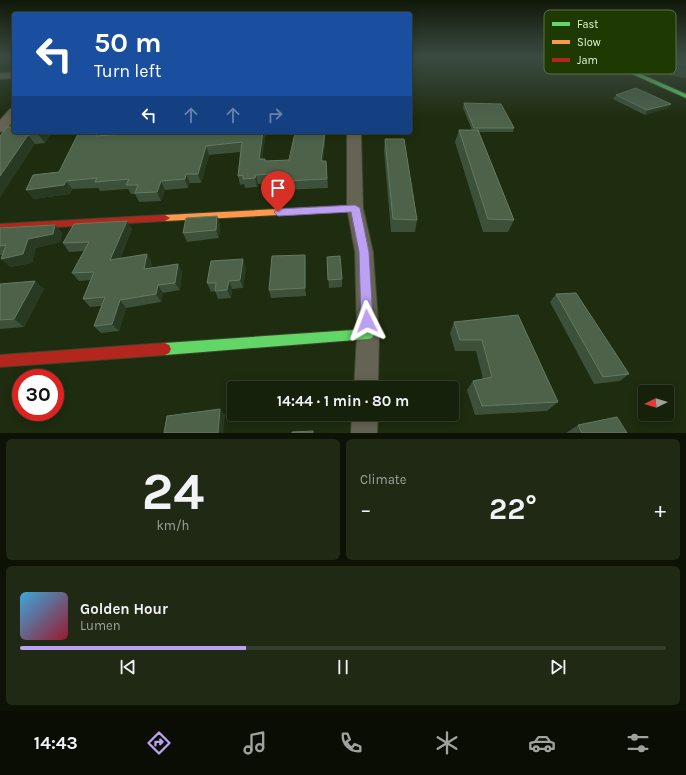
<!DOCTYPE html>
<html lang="en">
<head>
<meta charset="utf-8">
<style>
  body { margin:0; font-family:Karla,sans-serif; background:#1f2914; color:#f1f3f6; height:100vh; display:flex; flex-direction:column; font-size:15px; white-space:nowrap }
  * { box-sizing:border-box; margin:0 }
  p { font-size:13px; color:#9ea39d }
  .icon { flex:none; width:22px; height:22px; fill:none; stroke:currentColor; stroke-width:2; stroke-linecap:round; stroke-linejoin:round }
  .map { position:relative; height:433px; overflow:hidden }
  .sheet { display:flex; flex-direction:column; gap:6px; padding:6px; background:#0c1206; flex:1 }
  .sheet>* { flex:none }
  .hud { position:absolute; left:12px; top:12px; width:400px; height:122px; border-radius:4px; box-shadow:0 2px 10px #0003,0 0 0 1px #353e2c; background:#1a4fa0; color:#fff; overflow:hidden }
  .needle { width:26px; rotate:265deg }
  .buttons { position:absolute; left:638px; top:385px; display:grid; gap:8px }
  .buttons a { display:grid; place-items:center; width:36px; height:36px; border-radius:4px; background:#16210b; box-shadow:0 2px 10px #0003,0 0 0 1px #353e2c; font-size:20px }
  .speed { position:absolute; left:12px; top:369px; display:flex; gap:8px; font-size:20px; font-weight:700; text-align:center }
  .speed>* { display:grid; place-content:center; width:52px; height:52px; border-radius:50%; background:#16210b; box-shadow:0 2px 10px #0003,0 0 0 1px #353e2c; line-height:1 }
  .speed .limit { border:6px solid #d22; background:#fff; color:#111 }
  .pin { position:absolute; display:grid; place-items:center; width:34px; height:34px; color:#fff; margin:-41px -17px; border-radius:50% 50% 50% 0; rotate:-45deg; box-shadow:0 0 4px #0007 }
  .pin .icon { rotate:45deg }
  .me { position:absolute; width:44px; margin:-22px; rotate:357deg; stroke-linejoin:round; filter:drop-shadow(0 0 3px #0008) }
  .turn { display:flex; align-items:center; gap:14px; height:84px; padding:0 16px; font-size:18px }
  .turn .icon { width:52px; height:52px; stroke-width:2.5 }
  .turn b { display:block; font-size:28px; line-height:34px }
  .lanes { display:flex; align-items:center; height:38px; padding:0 16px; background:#0003; justify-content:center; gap:20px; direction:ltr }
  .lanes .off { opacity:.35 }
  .big { font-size:30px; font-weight:700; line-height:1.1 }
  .sheet .widget { flex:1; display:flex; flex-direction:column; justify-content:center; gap:6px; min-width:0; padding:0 14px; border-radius:6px; background:#1f2914 }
  .sheet .dial { align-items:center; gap:0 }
  .dial b { font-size:52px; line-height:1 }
  .song { display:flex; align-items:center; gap:12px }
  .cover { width:48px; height:48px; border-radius:6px; background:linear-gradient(135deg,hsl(200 70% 55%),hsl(350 70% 35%)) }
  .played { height:4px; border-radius:2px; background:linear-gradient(90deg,#bca0f2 35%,#353e2c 35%) }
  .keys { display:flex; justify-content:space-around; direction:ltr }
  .heat { display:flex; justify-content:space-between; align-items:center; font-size:22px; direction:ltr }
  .sheet .tiles { flex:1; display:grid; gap:6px; grid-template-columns:1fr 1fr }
  .widget:last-child { grid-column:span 2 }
  .trip { position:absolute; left:227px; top:381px; width:232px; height:40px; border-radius:4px; background:#16210b; box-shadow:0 2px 10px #0003,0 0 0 1px #353e2c; font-weight:700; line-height:40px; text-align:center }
  .tab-bar { display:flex; height:64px; justify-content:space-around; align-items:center; background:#090d04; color:#9ea39d }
  .tab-bar .icon { width:28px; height:28px }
  .tab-bar .on { color:#bca0f2 }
  .tab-bar b { font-size:18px; color:#f1f3f6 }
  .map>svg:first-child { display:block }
</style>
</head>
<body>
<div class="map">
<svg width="686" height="433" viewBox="0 0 686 433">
  <rect width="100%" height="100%" fill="#1e2c0f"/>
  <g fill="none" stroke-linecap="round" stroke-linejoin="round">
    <g stroke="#3a462d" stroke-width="2">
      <path id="street" d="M14 72V78L0 79V73Z
        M14 108V120L5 131 0 132V120L10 109Z
        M347 132H361L363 208 373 252 379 334 378 388H354L357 334 355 252 347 208Z
        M352 414H378L377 433H351Z"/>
    </g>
    <g stroke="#3a462d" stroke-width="2">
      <path id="fast" d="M594 57H602L686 94V98Z
        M368 329 372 330 374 334 372 338 368 339 165 355 161 353 159 349 161 345 165 343Z"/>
    </g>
    <g stroke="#3a462d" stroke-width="2">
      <path id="slow" d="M355 205 359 208 355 211 165 221 160 218 165 215Z"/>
    </g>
    <g stroke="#3a462d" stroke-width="2">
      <path id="jam" d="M165 215 170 218 165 221 0 230V224Z
        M165 343 169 345 171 349 169 353 165 355 0 367V355Z"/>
    </g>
    <use href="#street" fill="#656353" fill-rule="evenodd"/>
    <use href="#fast" fill="#63d668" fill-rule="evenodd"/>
    <use href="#slow" fill="#ff974d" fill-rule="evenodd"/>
    <use href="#jam" fill="#b3261e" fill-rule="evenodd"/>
  </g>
  <path fill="#3c503a" d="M666 57H686V78L669 75Z
    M616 95 671 104 668 108 645 115 613 99Z
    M464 103 514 128 513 132H479L514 220 508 232H483L455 142 459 130H472L463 108Z
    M14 132H52L45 143 35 144Z
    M79 132H101L103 136 266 132 262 159H265L266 161 289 160 325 133V142L323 161H326L328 188 283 190 282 182 258 184 257 187 245 188 244 184 240 185 238 176 240 152 209 155 201 183H190L188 188 165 190 161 201 139 202 135 194H131L128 189 100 191 98 188 72 189 70 194 33 199 59 172Z
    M385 139 417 220 415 232H391L384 151Z
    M217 216 220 225 219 238 187 242 183 233Z
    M55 225 62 233 60 242 36 248 32 263 10 267 3 255H0V228Z
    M132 229 120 259 147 254 152 263 151 268 178 264 182 272 180 290 163 293 161 302 126 308 119 331 101 333 94 326 102 306 90 307 83 299 91 280 79 281 72 273 84 251 69 252 63 243Z
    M327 257 342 279V287L329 288Z
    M306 263V296L271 298 269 290Z
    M246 268 243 288 232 289 231 298 218 299 215 291 211 292 207 283Z
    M35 281 44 289 24 327 0 329V284Z
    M556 294 629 374 620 381 594 384 550 302Z
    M518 315 558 402 547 411 475 415 467 390 473 381 483 379 476 351H455L450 333 454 322Z
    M578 425 627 433H566Z"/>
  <path fill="#283a22" d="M671 104 668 108 645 115 647 110Z
    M40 132H52L45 143 38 134Z
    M98 132H101L104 138 96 136Z
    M263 132H266L261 168 259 159Z
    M325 133V142L322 170 321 161Z
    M28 135 35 144 0 198V176Z
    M206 146 209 155 201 183 198 174Z
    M186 174 190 183 188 188 185 179Z
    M256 175 258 184 257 187 255 178Z
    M66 181 72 189 70 194 33 199 26 190Z
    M161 181 165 190 161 201 157 192Z
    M217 216 220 225 219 238 216 230Z
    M127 221 132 229 116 268 110 260Z
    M55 225 62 233 60 242 36 248 32 263 10 267 1 259 28 239Z
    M147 254 152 263 149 277 144 269Z
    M305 255 306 263V296L305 288Z
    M243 259 246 268 243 288 240 280Z
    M178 264 182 272 180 290 175 283Z
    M35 281 44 289 24 327 14 319Z
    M229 281 232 289 231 298 227 290Z
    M158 285 163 293 161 302 156 294Z
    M120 300 126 308 119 331 112 324Z
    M220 409 225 415 223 433H218Z"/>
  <path fill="#4e624a" stroke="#657a60" d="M675 57H686V65L676 64Z
    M636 88 671 104 647 110 616 95Z
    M464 103 501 104 514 128H474Z
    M7 127H14V132H40L38 134 28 135 0 176V136Z
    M459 130H478L514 220 488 219Z
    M79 132H98L96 136 123 134 125 132H263L259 159H265V161L289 160 295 133H325L321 161H326L327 179 282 181V173L256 175 255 178 243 179V175L238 176 242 142 206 146 198 174H186L185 179 161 181 157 192 135 193 138 185H126L129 179 95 182 97 178 66 181 64 185 26 190 33 175 59 172Z
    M385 139H404L417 220 393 219Z
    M217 216 216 230 183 233 186 218Z
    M127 221 110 260 147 254 144 269 178 264 175 283 158 285 156 294 120 300 112 324 94 326 105 297 83 299 94 272 72 273 89 242 63 243 74 224Z
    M55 225 53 234 28 239 23 254 1 259 6 245 0 246V228Z
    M305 255V288L269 290 272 256Z
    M340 256 342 279 328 280 327 257Z
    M243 259 240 280 229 281 227 290 215 291 216 283H207L211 261Z
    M35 281 14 319 0 320V284Z
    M576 293 629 374 603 377 556 294Z
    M518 315 558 402 482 406 473 381 492 377 482 340H460L454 322Z
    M220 409 218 433H164L167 416Z
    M617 417 627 433H582L578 425Z
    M313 431V433H292V432Z"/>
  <linearGradient id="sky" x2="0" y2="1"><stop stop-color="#101808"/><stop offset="0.48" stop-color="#3b4b42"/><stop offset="1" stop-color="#3b4b42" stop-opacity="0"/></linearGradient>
  <rect width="686" height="118" fill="url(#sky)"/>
  <path fill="#bca0f2" stroke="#7a689d" d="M355 205 360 208 369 252 373 321 371 325 367 326 363 325 361 321 359 252 351 212 278 216 274 212 278 209Z"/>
  <rect x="544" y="10" width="132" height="64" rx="6" fill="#1e3902" stroke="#597341" stroke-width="1"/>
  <rect x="552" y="22" width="18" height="4" fill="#63d668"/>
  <rect x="552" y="40" width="18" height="4" fill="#ff974d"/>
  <rect x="552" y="58" width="18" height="4" fill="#b3261e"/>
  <g font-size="11" fill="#e3fad5">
    <text x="577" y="28">Fast</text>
    <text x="577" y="46">Slow</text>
    <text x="577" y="64">Jam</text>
  </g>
</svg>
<div class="buttons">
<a><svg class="needle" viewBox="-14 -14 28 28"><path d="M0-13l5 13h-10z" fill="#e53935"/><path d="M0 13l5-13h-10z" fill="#9ea39d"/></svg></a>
</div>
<div class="speed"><div class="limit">30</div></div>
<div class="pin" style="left:278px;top:212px;background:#d93025"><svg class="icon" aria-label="arrive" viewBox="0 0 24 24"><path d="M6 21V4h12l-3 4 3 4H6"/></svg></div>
<svg class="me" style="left:367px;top:321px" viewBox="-20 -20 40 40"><path d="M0-17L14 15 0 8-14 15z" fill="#bca0f2" stroke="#fff" stroke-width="4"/></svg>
<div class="trip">14:44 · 1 min · 80 m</div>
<div class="hud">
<div class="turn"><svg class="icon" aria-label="left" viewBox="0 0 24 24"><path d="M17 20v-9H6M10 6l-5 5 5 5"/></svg><div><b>50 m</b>Turn left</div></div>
<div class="lanes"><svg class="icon" aria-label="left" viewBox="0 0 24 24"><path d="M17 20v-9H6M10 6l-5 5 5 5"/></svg><svg class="icon off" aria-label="ahead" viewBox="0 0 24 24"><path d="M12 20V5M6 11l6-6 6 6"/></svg><svg class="icon off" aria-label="ahead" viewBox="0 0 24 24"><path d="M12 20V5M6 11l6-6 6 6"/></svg><svg class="icon off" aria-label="right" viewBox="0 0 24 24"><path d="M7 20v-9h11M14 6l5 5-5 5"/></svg></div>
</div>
</div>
<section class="sheet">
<div class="tiles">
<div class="widget dial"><b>24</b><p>km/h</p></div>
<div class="widget"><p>Climate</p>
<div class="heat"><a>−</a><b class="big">22°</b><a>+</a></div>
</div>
<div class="widget">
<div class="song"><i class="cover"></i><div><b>Golden Hour</b><p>Lumen</p></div></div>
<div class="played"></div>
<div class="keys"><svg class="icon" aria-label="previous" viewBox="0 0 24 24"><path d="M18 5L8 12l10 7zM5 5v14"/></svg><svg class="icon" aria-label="pause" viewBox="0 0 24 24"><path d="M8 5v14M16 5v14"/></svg><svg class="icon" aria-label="next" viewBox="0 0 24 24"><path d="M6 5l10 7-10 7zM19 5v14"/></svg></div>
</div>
</div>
</section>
<nav class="tab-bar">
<b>14:43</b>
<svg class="icon on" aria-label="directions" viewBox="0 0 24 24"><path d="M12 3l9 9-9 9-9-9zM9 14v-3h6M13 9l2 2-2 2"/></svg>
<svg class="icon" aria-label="music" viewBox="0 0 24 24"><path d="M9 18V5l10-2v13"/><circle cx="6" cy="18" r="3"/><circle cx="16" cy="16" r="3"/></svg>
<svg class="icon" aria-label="phone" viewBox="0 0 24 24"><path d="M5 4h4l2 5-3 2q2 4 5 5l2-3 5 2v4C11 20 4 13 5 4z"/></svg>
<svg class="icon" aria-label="climate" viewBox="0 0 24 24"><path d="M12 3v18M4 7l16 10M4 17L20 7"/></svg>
<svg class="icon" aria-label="car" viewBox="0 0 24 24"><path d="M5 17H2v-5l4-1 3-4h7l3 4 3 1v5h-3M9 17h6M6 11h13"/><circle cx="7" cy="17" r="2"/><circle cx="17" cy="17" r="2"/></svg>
<svg class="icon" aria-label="filters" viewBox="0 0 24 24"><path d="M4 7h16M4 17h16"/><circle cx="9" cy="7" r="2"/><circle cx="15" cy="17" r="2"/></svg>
</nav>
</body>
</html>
